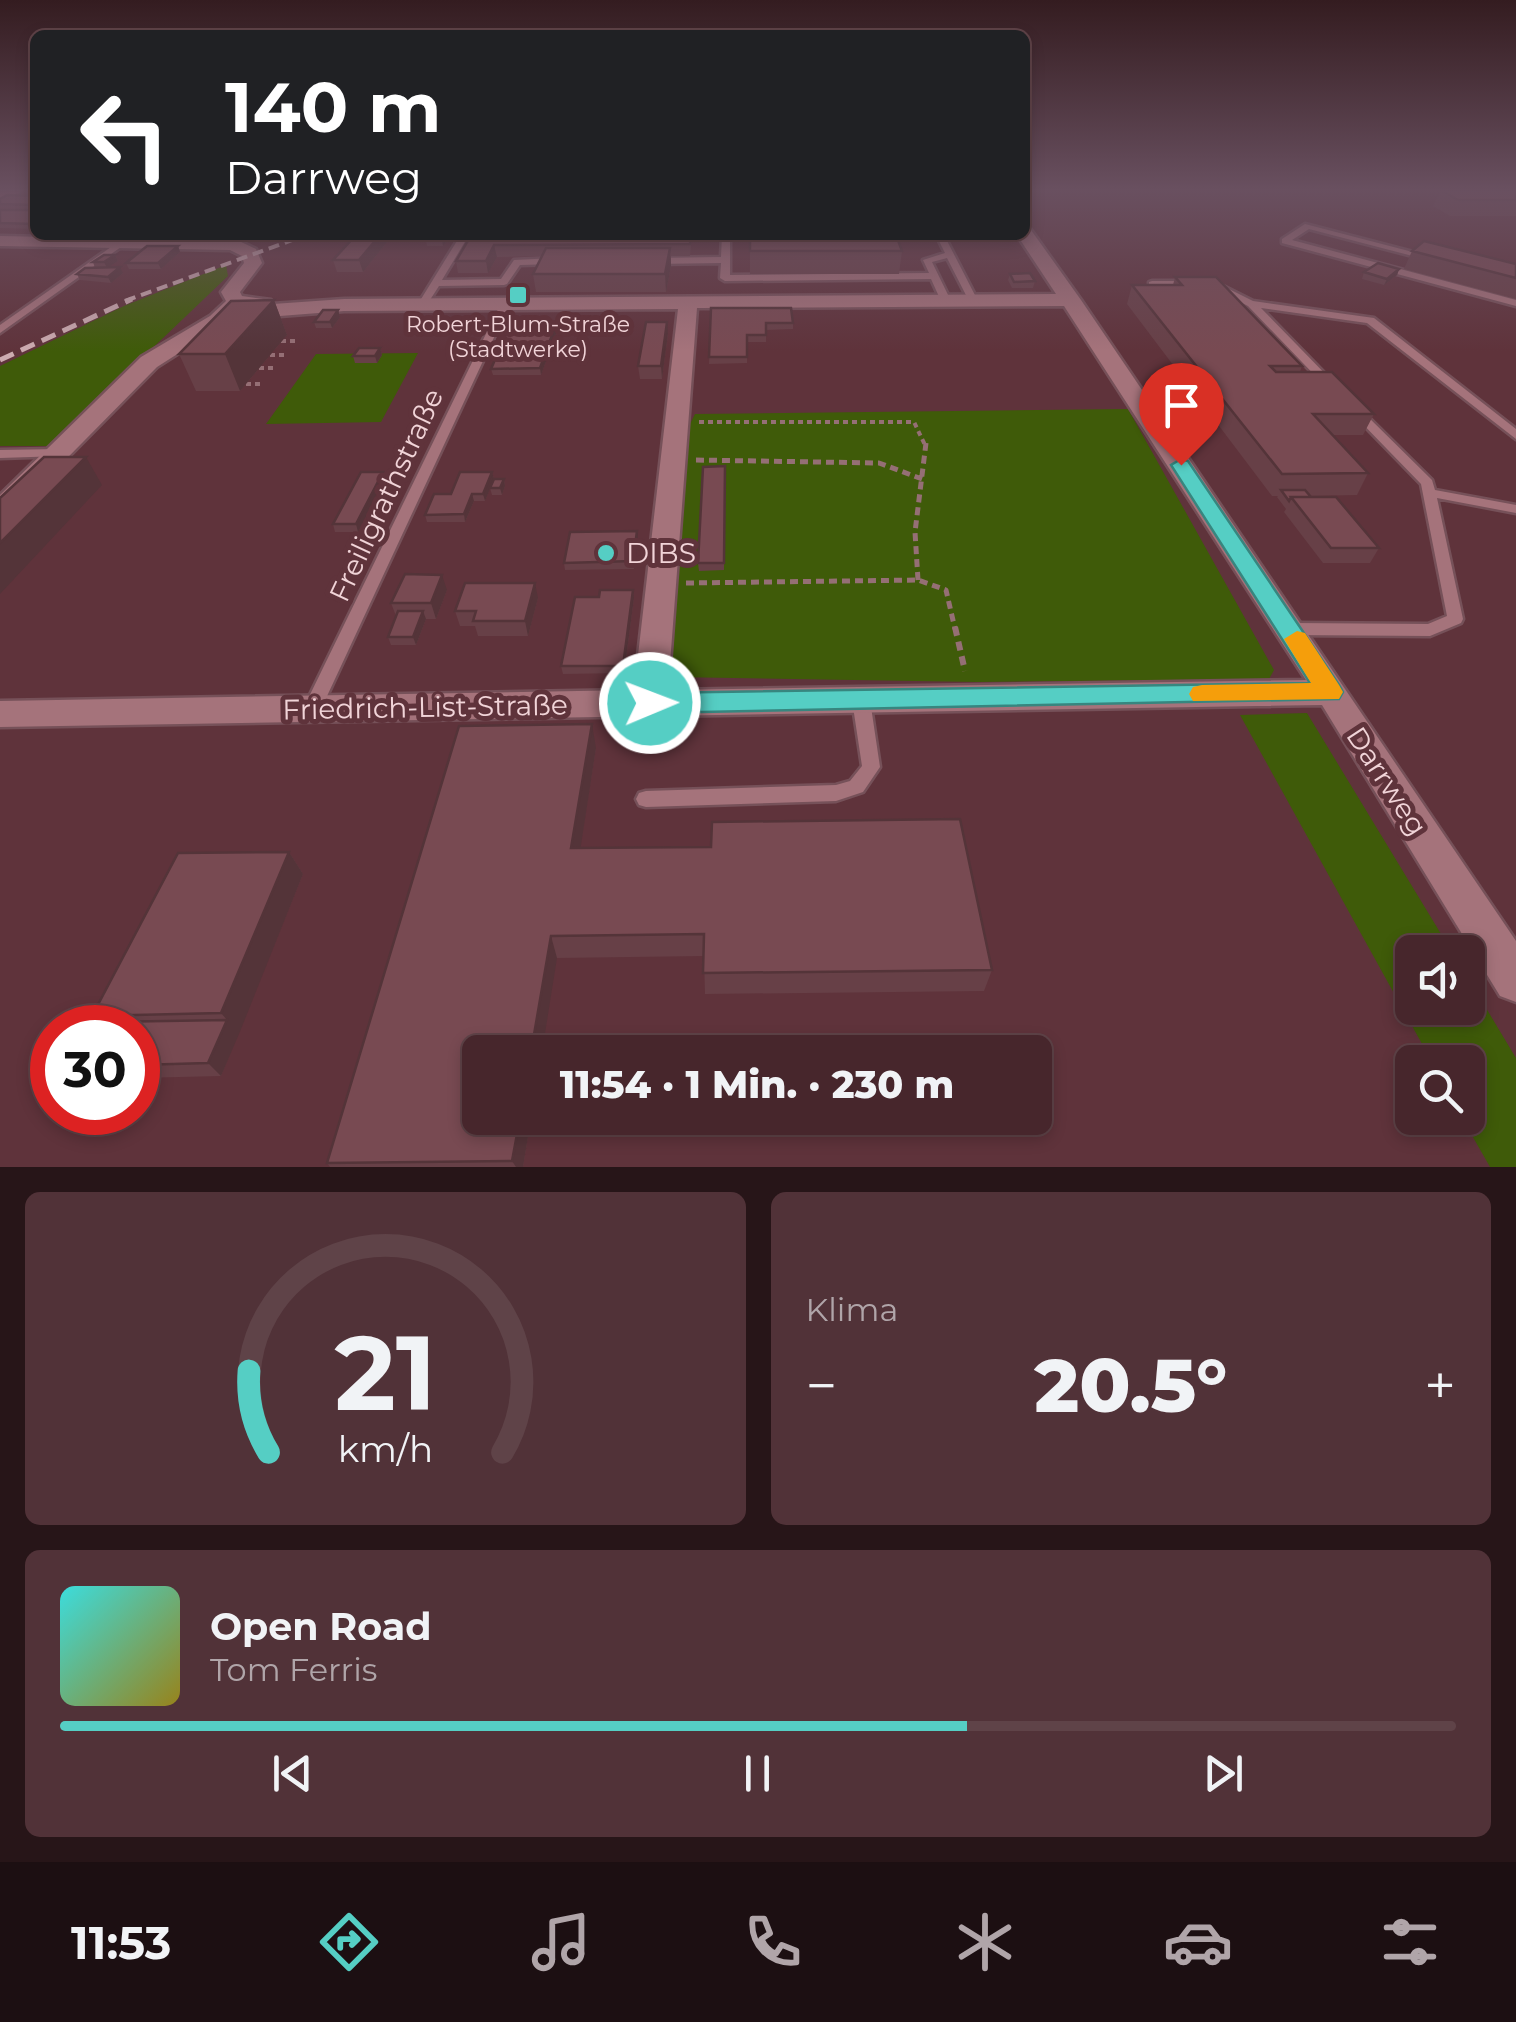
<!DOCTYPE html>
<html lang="de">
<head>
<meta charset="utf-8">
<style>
  body { margin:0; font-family:Montserrat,sans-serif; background:#513238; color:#f1f3f6; height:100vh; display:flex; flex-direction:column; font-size:38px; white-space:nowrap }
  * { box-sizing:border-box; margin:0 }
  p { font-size:32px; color:#b0a5a9 }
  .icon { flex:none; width:55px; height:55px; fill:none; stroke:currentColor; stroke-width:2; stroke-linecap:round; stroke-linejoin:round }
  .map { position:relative; height:1167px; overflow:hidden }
  .sheet { display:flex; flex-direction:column; gap:25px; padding:25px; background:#271518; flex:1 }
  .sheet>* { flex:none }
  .top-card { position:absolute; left:30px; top:30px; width:1000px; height:210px; border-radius:15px; box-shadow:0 5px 15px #0003,0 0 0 2px #5f4348; background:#202124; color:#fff; overflow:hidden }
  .buttons { position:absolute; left:1395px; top:935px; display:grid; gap:20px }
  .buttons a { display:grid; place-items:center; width:90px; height:90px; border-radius:15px; background:#47262c; box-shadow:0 5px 15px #0003,0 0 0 2px #5f4348; font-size:50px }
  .speed { position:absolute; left:30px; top:1005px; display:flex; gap:20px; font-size:50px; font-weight:700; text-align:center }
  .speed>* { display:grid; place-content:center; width:130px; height:130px; border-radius:50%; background:#47262c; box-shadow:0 5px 15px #0003,0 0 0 2px #5f4348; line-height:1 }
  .speed .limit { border:15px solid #d22; background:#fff; color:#111 }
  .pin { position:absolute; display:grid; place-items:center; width:85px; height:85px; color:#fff; margin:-102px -42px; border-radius:50% 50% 50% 0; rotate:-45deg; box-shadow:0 0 10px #0007 }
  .pin .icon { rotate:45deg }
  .me { position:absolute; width:110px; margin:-55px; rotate:89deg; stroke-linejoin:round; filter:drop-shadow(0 0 8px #0008) }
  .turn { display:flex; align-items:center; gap:35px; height:210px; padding:0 30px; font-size:45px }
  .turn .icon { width:130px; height:130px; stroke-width:2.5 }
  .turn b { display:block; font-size:70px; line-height:85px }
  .big { font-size:75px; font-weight:800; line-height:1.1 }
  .sheet .tile { flex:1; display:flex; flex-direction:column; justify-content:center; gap:15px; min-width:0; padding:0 35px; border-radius:15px; background:#513238 }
  .sheet .dial { align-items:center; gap:0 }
  .dial svg { height:260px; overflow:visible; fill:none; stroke:#5f4348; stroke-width:7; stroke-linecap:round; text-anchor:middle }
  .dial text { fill:#f1f3f6; stroke:none }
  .song { display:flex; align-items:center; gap:30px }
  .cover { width:120px; height:120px; border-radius:15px; background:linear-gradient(135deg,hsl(180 70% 55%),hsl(50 70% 35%)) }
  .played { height:10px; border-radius:5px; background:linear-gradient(90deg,#55cec4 65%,#5f4348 65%) }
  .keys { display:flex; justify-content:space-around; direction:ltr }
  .heat { display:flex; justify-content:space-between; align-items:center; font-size:55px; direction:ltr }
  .sheet .tiles { flex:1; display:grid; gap:25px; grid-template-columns:1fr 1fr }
  .tile:last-child { grid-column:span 2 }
  .trip { position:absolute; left:462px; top:1035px; width:590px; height:100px; border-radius:15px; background:#47262c; box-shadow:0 5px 15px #0003,0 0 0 2px #5f4348; font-weight:800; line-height:100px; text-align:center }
  .dock { display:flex; height:160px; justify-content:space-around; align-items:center; background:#1c0f12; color:#b0a5a9 }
  .dock .icon { width:70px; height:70px }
  .dock .selected { color:#55cec4 }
  .dock b { font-size:45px; color:#f1f3f6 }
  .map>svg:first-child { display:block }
</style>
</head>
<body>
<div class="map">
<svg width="1516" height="1167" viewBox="0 0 1516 1167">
  <rect width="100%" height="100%" fill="#5f333b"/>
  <path fill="#3f5b09" d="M226 265 228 276 50 446H0V366L124 306Z
    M418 353 381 422 266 424 316 354Z
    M1128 409 1274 670 1269 679 977 682 671 677 689 426 695 414Z
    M1307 713 1452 952H1412V1008H1468V978L1516 1058V1167H1490L1462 1118H1468V1062H1432L1240 715Z"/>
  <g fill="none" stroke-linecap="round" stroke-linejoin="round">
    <g stroke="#765159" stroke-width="5">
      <path id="lane" d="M1305 224 1432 257 1428 260 1309 229 1292 240 1516 300V306L1282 243V239Z
        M478 235 466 240 442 280 501 279 514 260 555 258 559 261 555 264 520 265 507 284 504 285 439 286 426 306H420L418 304 460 236Z
        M722 235H730V275L929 273 923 260 945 253 936 235H944L978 301 970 303 947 258 932 262 951 301 946 304 941 301 931 279 725 281 720 278 721 263 653 264 649 261 653 258 721 257Z
        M121 240 128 242 0 333V325Z
        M1152 281H1193L1198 284 1193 287 1149 286V282Z
        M1213 284H1219L1253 301 1374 318 1516 429V439L1367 323 1261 308 1336 385 1334 387H1326L1248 306 1213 288Z
        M502 301 510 303 321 709 318 714 312 716 306 714 303 709Z
        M1357 408 1361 410 1432 480 1435 490 1516 505V513L1437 498 1463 619 1461 623 1430 636 1291 635 1283 629 1291 623 1428 624 1447 616 1421 484 1353 414V410Z
        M58 449 64 453 62 456 0 458V450Z
        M861 694 867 695 870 700 880 767 863 792 836 801 646 807 639 805 636 799 639 793 646 791 836 785 850 781 862 766 852 700 855 695Z"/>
    </g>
    <g stroke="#765159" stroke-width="5">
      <path id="street" d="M1025 229 1031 230 1081 300 1516 941V1002L1500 996 1322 705 0 727V701L634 690 678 309 344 311 267 317 239 326 226 323 157 367 10 516 0 518V495L141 357 210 316 226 301 221 292 244 263 242 256 230 250 0 246V236L239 241 256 249 262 263 240 292 242 296 271 300 273 304 344 299 1056 294 1017 235H1025ZM1064 306 1306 680 668 690 697 308ZM246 308H254L233 312Z"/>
    </g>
    <g stroke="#765159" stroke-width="4">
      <path id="primary" d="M0 188H23L19 193 0 198Z"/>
    </g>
    <path stroke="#956f75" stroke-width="4" stroke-dasharray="5 4" stroke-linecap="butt" d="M281 341H298
      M270 355H287
      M259 368H276
      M246 384H263
      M699 422H914L925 445"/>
    <path stroke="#956f75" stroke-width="5" stroke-dasharray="8 5" stroke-linecap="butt" d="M696 460 879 463 922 479
      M918 580 915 532 926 443
      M686 583 918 580 946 590 955 629"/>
    <path stroke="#956f75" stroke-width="6" stroke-dasharray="9 6" stroke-linecap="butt" d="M955 627 965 671"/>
    <use href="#lane" fill="#a5737b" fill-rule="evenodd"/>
    <use href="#street" fill="#a5737b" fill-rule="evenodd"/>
    <use href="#primary" fill="#bb697a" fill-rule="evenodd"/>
    <path stroke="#ccabb0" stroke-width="4" stroke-dasharray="11 6" stroke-linecap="butt" d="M125 301 306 235"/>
    <path stroke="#ccabb0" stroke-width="5" stroke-dasharray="15 8" stroke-linecap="butt" d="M0 360 132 299"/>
  </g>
  <path fill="#674047" d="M1441 190H1516V216H1450L1433 206Z
    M35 196V229L0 228V199Z
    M356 235H385L387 242 363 272H337L333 260Z
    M692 235 690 256H671V266L666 292H536L533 274 542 256 497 257 488 273H458L456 261 470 237Z
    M750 235 902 251 899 274H750Z
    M449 238 443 246H427L426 240Z
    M178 246 180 252 161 269H129L126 263Z
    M1412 251 1516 264V299L1404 269Z
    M115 255 118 261 108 267 123 273 111 283 80 280 77 274 95 268 93 262Z
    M1399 269 1397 275 1384 285 1362 279 1364 272Z
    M1010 274 1035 281 1033 288H1012L1008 280Z
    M1175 277 1302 366 1300 372 1374 414 1363 435H1333L1368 473 1357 495 1310 496 1379 548 1370 563H1323L1284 512 1286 509 1277 497 1278 496H1272L1127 304 1132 285H1173Z
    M274 300 287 335 240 391H196L179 354Z
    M711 308 793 323V329L766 330V342H747V363L709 364Z
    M338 310 340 317 332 328H316L314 322Z
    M556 334 541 375H493L491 369Z
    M668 334 662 379H640L638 366Z
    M380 348 382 355 377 363H355L353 356Z
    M725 466 724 570 699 571 698 563Z
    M383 472 386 479 358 532H335L333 524Z
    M492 472 494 479H504L505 486 502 495H492L490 488 485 501H474L465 522H427L425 515 451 494Z
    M638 539 634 569 565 570 564 563Z
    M447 590 436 619H426L416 645H391L388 637 396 616 391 603Z
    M633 590 634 598 624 673 563 674 561 666 599 597Z
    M538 598 528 636H478L475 626H460L455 611Z
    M596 748 580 848 992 970 984 991 705 994 704 956 557 958 480 1118H531L523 1167H330L327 1163Z
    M289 852 303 874 221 1076 138 1078V1028L103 1025 92 1016Z"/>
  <path fill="#543439" d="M380 235H385L387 242 363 272 359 260Z
    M446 235H448L449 238 443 246 442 240Z
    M494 245 497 257 488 273 486 261Z
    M178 246 180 252 161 269 158 263Z
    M670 248 671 266 666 292 665 274Z
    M115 255 118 261 107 268 104 262Z
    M120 267 123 273 111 283 108 277Z
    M1399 269 1397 275 1384 285 1387 279Z
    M274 300 287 335 240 391 225 354Z
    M338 310 340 317 332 328 330 322Z
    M667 322 668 334 662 379 661 366Z
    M555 327 556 334 541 375 540 368Z
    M380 348 382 355 377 363 375 356Z
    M86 457 102 485 0 594V543Z
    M383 472 386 479 358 532 356 524Z
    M492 472 494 479 485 501 483 494Z
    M504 479 505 486 502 495 500 488Z
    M472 494 474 501 465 522 464 514Z
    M637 531 638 539 634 569 633 561Z
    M442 575 447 590 436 619 431 603Z
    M535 583 538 598 528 636 525 621Z
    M633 590 634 598 624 673 623 666Z
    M423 611 426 619 416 645 413 637Z
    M592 724 596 748 577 871 571 848Z
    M289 852 303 874 239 1034 221 1013Z
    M551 936 557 958 542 1052H531Z
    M227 1020 239 1034 221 1076 208 1063Z
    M520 1118H531L523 1167H516L512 1161Z"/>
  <path fill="#784a52" stroke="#543439" stroke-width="2.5" d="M1441 190H1516V200H1458Z
    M7 195 35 196V205L0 204V199Z
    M0 210H35V224L0 223Z
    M356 235H380L359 260H333Z
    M430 235H446L442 240H426Z
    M544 235H691L690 244 494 245 486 261H456L470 237 543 236Z
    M750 235H896L902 251H750Z
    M1424 241 1516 264V278L1412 251Z
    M147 246H178L158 263H126Z
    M546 248H670L665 274H533Z
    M104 255H115L104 262H93Z
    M1378 263 1399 269 1387 279 1364 272Z
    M120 267 108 277 77 274 85 268Z
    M1030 273 1035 281 1014 282 1010 274Z
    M1175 277H1216L1302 366H1270L1276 372H1332L1374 414H1313L1368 473 1282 474 1132 285H1182Z
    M274 300 225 354H179L231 301Z
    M711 308H791L793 323H766V335H747V357H709Z
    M323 310H338L330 322H314Z
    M646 322H667L661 366H638Z
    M509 327H555L540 368 491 369Z
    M359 348H380L375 356H353Z
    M44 457H86L0 543V498Z
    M725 466 724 563H698L703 467Z
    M361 472H383L356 524H333Z
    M460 472H492L483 494H472L464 514 425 515 434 494H451Z
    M494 479H504L500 488H490Z
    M1281 490H1305L1311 497H1291L1289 501Z
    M1291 497H1336L1379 548H1331Z
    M637 531 633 561 564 563 570 532Z
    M405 574 442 575 431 603H391Z
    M465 583H535L525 621H473L476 611H455Z
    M600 590H633L623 666H561L575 597H599Z
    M398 611H423L413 637H388Z
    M592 724 571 848 711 847 712 822 960 819 992 970 703 973 704 934 551 936 531 1052H480V1118H520L512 1161 327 1163 459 726Z
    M289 852 221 1013 92 1016 178 853Z
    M227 1020 208 1063 138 1065V1028H102L104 1022Z"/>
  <linearGradient id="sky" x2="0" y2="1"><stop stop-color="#341c20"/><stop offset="0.54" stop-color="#695060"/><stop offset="1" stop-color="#695060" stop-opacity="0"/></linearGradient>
  <rect width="1516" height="351" fill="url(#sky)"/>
  <path fill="#55cec4" stroke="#37867f" stroke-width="2.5" d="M1181 459 1188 461 1339 685 1343 692 1339 699 650 713 641 710 637 703 641 696 650 693 1310 683 1171 465Z"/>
  <path fill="#f59e0b" d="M1297 631 1305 633 1339 685 1343 692 1339 699 1193 701 1189 694 1193 687 1202 685 1311 683 1284 639Z"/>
  <g fill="#55cec4" stroke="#5f333b" stroke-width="4">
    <rect x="508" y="285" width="20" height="20" rx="5"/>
    <circle cx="606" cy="553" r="10"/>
  </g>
  <g text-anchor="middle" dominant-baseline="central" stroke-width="10" stroke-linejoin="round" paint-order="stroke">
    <g font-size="22" fill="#f1d4d8" stroke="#5f333b">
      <text x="518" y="324">Robert-Blum-Straße<tspan x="518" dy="25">(Stadtwerke)</tspan></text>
    </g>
    <g font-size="28" fill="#f1d4d8" stroke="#5f333b">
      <text transform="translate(386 495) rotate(-65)">Freiligrathstraße</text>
      <text transform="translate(425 707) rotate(-1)">Friedrich-List-Straße</text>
      <text transform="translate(1387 781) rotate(57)">Darrweg</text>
    </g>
    <g font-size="28" fill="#f1d4d8" stroke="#5f333b" text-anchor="start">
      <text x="626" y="553">DIBS</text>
    </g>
  </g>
</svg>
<div class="buttons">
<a><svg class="icon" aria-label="sound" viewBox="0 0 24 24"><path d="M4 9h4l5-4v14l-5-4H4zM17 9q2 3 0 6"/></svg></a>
<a><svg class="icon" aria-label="search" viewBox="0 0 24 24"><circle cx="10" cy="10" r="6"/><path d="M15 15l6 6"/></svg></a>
</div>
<div class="speed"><div class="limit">30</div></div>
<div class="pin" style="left:1181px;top:465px;background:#d93025"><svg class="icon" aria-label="arrive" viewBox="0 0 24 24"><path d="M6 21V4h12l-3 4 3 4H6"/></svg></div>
<svg class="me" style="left:650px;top:703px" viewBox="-20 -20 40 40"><circle r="17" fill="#55cec4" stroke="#fff" stroke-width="3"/><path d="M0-11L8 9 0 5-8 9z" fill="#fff"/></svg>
<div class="trip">11:54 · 1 Min. · 230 m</div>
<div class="top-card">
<div class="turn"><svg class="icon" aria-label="left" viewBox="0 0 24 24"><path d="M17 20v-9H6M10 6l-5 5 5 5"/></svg><div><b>140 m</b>Darrweg</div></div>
</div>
</div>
<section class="sheet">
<div class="tiles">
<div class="tile dial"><svg viewBox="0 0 100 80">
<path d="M14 69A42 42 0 1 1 86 69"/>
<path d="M14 69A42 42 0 0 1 8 44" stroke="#55cec4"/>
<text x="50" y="56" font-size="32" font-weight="700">21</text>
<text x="50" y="72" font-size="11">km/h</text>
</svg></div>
<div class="tile"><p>Klima</p>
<div class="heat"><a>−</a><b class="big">20.5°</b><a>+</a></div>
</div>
<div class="tile">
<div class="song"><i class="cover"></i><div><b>Open Road</b><p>Tom Ferris</p></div></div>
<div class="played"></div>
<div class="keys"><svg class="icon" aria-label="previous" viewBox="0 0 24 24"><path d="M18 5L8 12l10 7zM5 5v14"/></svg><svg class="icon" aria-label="pause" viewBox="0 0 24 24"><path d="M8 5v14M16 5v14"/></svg><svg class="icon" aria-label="next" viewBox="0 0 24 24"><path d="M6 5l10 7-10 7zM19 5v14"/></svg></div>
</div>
</div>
</section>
<nav class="dock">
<b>11:53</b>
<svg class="icon selected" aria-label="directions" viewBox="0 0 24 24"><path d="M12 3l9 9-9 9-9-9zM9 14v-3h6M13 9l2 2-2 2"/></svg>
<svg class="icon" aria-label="music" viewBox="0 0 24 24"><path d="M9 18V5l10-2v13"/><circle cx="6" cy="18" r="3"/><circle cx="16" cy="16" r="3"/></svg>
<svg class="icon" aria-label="phone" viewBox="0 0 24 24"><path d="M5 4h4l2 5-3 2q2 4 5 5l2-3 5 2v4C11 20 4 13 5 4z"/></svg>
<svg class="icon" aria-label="climate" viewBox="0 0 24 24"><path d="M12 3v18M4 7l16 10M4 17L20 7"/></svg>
<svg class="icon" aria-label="car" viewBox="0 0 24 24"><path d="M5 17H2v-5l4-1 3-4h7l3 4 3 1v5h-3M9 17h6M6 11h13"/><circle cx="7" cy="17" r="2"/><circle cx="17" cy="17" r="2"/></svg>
<svg class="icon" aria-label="filters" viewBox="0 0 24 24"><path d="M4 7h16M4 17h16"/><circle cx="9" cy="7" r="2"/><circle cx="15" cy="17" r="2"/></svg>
</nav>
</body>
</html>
